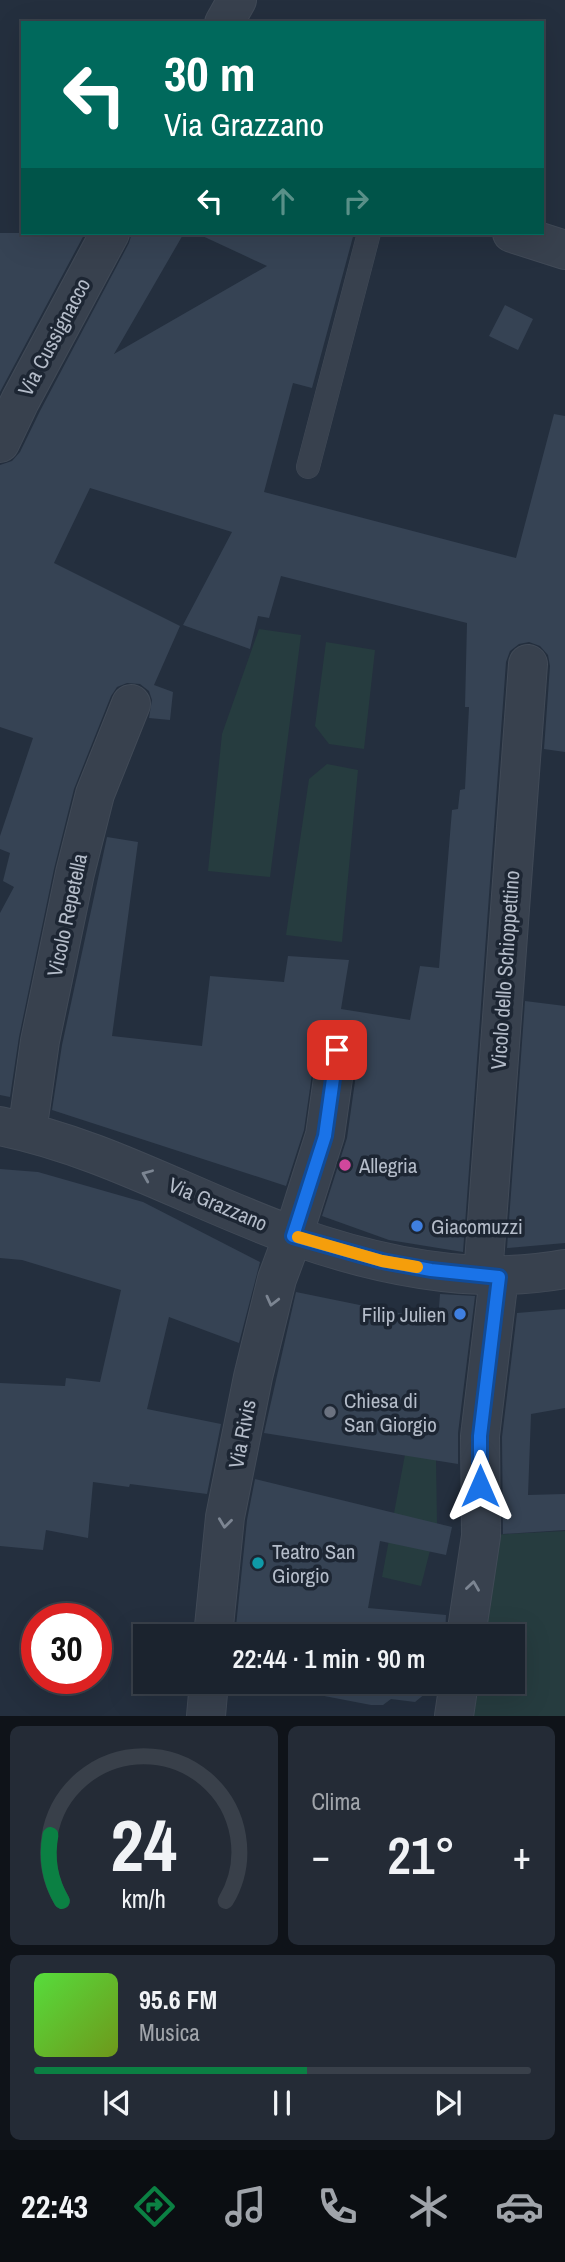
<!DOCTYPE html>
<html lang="it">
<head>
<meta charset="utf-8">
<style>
  body { margin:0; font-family:"Archivo Narrow",sans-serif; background:#242b36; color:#f1f3f6; height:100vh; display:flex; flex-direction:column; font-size:26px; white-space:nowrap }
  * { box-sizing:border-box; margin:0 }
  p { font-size:23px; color:#a0a4aa }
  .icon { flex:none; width:38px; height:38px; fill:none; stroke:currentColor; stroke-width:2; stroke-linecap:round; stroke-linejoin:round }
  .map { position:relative; height:1716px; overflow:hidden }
  .panel { display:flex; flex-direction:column; gap:10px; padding:10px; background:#0f1319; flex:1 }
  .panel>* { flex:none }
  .banner { position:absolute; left:21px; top:21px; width:523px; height:214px; border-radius:0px; box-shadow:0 7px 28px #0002,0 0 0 2px #39404a; background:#00695c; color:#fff; overflow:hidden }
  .speed { position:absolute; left:21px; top:1603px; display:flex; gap:14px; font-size:35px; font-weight:700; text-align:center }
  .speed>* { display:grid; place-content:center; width:91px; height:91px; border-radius:50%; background:#1b232e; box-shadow:0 7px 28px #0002,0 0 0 2px #39404a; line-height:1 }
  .speed .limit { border:10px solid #d22; background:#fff; color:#111 }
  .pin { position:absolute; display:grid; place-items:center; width:60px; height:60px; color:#fff; margin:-30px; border-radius:14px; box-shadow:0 4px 10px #0006 }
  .me { position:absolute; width:77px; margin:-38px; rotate:0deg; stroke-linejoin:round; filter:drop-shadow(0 0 5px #0008) }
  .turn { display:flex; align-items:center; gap:24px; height:147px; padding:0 28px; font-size:32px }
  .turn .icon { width:91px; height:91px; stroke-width:2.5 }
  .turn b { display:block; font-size:49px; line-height:60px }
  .lanes { display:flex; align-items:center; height:66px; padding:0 28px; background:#0003; justify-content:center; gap:35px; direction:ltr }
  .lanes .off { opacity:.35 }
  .big { font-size:52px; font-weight:600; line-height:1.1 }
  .panel .tile { flex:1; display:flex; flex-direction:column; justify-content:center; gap:10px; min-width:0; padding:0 24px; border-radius:10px; background:#242b36 }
  .panel .dial { align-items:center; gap:0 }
  .dial svg { height:182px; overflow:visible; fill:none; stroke:#39404a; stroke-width:7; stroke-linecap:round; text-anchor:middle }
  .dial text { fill:#f1f3f6; stroke:none }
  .song { display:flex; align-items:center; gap:21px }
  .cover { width:84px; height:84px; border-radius:10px; background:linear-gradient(135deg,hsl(110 70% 55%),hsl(80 70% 35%)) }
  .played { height:7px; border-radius:4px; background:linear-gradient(90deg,#0b8043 55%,#39404a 55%) }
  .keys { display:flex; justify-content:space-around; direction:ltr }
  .heat { display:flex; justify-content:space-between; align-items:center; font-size:38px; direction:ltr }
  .panel .tiles { flex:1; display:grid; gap:10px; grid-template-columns:1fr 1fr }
  .tile:last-child { grid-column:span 2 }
  .trip { position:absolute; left:133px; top:1624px; width:392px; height:70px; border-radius:0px; background:#1b232e; box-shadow:0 7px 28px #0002,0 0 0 2px #39404a; font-weight:600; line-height:70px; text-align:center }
  .tabs { display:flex; height:112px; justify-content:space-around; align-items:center; background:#0b0e12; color:#a0a4aa }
  .tabs .icon { width:49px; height:49px }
  .tabs .current { color:#0b8043 }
  .tabs b { font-size:32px; color:#f1f3f6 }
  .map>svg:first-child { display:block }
</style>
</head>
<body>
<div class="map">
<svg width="565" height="1716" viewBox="0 0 565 1716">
  <rect width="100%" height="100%" fill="#242f3e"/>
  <path fill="#263c3f" d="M259 629 301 635 270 877 208 871 222 734Z
    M326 642 375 650 364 749 329 744 315 726Z
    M327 764 358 770 342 942 286 935 309 779Z
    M410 1428 436 1460 437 1523 421 1586 382 1577Z
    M565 1531V1716H466L471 1682H513V1636H478L492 1535Z"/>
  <path fill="#364354" d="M0 233H85L0 392Z
    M132 233H184L114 354 267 266 196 233H354L312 388 293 383 264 492 516 558 554 414 565 416V752L544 749 550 666 548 655 540 646 529 642 519 644 510 651 506 662 463 1252 389 1240 322 1216 347 1138 359 1053 357 1041 351 1033 341 1029 328 1030 320 1036 316 1046 304 1130 286 1186 52 1110 62 1045 107 837 138 842 112 1036 202 1046 210 976 284 982 288 956 349 960 341 1009 410 1020 420 966 439 968 452 810 458 809 460 790 465 789 469 707H465L467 623 281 576 269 618 258 616 250 649 183 625 232 532 90 488 54 563 180 626 154 685 173 692 170 720 149 718 152 700 149 691 140 684 127 683 117 687 111 696 74 789 54 869 19 1037 10 1097 0 1095V913L14 887 3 881 10 853 0 849V836L33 738 0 727V465L12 461 20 452 40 411 129 243Z
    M505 305 533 319 518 350 489 336Z
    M525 1001 565 1006V1243L507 1248Z
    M0 1169 38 1172 143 1202 260 1262 239 1343 169 1317 147 1409 221 1424 207 1494 130 1484 129 1487 93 1482 88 1538 46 1530 43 1550 0 1546V1383L65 1386 66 1378 100 1382 121 1290 22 1260 0 1258Z
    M296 1292 438 1321 440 1294 475 1296 458 1433V1464L264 1433Z
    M565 1309V1408L531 1414 528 1495 565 1494V1530L503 1534 502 1437 517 1313Z
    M255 1479 452 1527 446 1555 380 1541 368 1608 446 1615 445 1636H235L247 1520Z
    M252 1682H437L436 1685 415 1702 391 1699 383 1705H371Z"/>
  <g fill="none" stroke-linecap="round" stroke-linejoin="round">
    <g stroke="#414a57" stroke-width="24">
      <path id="lane" d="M308 467 369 233"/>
    </g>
    <g stroke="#414a57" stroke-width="40">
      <path id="street" d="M224 23 237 0
        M512 233 565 250
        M0 443 20 401 110 233
        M0 1126C104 1147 195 1201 294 1236 379 1266 475 1286 565 1269
        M27 1132 40 1041 75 873 95 794 131 704
        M483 1276 528 664
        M213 1636 225 1517 253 1377 277 1279 293 1236 325 1135 337 1050
        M466 1636 481 1536 480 1436 499 1277
        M206 1716 209 1682
        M454 1716 459 1682"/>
    </g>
    <use href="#lane" stroke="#38414e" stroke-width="23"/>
    <use href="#street" stroke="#38414e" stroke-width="38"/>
  </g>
  <defs><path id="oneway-chevron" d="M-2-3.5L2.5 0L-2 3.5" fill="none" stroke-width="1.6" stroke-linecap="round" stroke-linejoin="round" transform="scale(1.75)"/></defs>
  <g stroke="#7c8592">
    <use href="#oneway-chevron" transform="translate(147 1175) rotate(-157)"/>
    <use href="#oneway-chevron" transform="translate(272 1301) rotate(104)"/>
    <use href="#oneway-chevron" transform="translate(225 1523) rotate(97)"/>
    <use href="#oneway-chevron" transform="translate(473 1586) rotate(-82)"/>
  </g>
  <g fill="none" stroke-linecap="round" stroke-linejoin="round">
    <g stroke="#114b97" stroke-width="18">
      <path id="route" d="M337 1050 325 1136 293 1236 382 1261 431 1270 499 1277 480 1436V1486"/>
    </g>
    <use href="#route" stroke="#1a73e8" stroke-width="12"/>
    <path stroke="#f59e0b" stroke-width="12" d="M298 1237 382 1261 417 1267"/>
  </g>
  <circle fill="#d1479c" stroke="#1d2633" stroke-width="2.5" cx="345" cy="1165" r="7"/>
  <g fill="#3f7fe0" stroke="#1d2633" stroke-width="2.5">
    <circle cx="417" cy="1226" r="7"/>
    <circle cx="460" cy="1314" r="7"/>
  </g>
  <circle fill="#6b7280" stroke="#1d2633" stroke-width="2.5" cx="330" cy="1412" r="7"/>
  <circle fill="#0f9aa8" stroke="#1d2633" stroke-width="2.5" cx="258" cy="1563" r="7"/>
  <g text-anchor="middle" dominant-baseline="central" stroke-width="7" stroke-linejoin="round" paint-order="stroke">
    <g font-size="21" fill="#b4bcc9" stroke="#1d2633">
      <text transform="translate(54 337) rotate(-62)">Via Cussignacco</text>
      <text transform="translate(67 915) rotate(-78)">Vicolo Repetella</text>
      <text transform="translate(505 970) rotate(-86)">Vicolo dello Schioppettino</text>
      <text transform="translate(218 1204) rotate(23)">Via Grazzano</text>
      <text transform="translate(242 1434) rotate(-79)">Via Rivis</text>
    </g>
    <g font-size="21" fill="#b4bcc9" stroke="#1d2633" text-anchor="start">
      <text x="359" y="1165">Allegria</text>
      <text x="431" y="1226">Giacomuzzi</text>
      <text x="446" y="1314" text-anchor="end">Filip Julien</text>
      <text x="344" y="1400">Chiesa di<tspan x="344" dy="24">San Giorgio</tspan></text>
      <text x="272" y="1551">Teatro San<tspan x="272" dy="24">Giorgio</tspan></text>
    </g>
  </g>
</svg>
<div class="speed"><div class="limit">30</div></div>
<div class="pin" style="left:337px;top:1050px;background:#d93025"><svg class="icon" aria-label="arrive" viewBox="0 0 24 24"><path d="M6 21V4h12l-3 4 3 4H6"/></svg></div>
<svg class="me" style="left:480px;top:1486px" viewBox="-20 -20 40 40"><path d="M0-17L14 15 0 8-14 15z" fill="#1a73e8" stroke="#fff" stroke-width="4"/></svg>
<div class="trip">22:44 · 1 min · 90 m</div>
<div class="banner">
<div class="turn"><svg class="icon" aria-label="left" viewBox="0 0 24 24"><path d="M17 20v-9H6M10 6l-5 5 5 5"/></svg><div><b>30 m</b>Via Grazzano</div></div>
<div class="lanes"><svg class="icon" aria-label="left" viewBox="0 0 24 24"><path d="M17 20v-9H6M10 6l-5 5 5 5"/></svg><svg class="icon off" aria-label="ahead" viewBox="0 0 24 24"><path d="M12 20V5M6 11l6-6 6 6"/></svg><svg class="icon off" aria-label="right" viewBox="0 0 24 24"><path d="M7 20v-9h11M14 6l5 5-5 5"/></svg></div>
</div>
</div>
<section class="panel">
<div class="tiles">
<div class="tile dial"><svg viewBox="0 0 100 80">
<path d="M14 69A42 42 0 1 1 86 69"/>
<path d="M14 69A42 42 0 0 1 9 40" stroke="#0b8043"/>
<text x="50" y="56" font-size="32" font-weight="700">24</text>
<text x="50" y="72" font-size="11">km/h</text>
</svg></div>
<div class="tile"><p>Clima</p>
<div class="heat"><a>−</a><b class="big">21°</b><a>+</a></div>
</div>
<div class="tile">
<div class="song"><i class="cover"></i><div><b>95.6 FM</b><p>Musica</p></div></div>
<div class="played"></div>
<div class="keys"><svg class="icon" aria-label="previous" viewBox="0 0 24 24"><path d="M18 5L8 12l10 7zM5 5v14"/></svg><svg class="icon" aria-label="pause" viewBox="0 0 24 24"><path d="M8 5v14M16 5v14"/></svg><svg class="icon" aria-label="next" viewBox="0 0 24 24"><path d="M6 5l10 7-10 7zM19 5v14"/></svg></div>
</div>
</div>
</section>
<nav class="tabs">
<b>22:43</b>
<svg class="icon current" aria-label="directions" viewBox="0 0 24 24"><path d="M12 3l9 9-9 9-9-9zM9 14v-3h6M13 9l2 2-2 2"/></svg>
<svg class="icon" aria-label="music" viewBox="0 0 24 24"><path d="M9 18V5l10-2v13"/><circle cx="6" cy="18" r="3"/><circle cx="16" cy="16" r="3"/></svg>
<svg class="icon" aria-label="phone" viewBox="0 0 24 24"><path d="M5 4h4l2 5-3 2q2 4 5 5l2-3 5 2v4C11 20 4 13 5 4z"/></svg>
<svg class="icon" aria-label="climate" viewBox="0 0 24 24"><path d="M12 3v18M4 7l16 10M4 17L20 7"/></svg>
<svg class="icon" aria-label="car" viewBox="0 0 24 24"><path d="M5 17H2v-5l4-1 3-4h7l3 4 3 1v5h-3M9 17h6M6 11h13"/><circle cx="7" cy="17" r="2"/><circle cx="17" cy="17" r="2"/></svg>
</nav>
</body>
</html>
